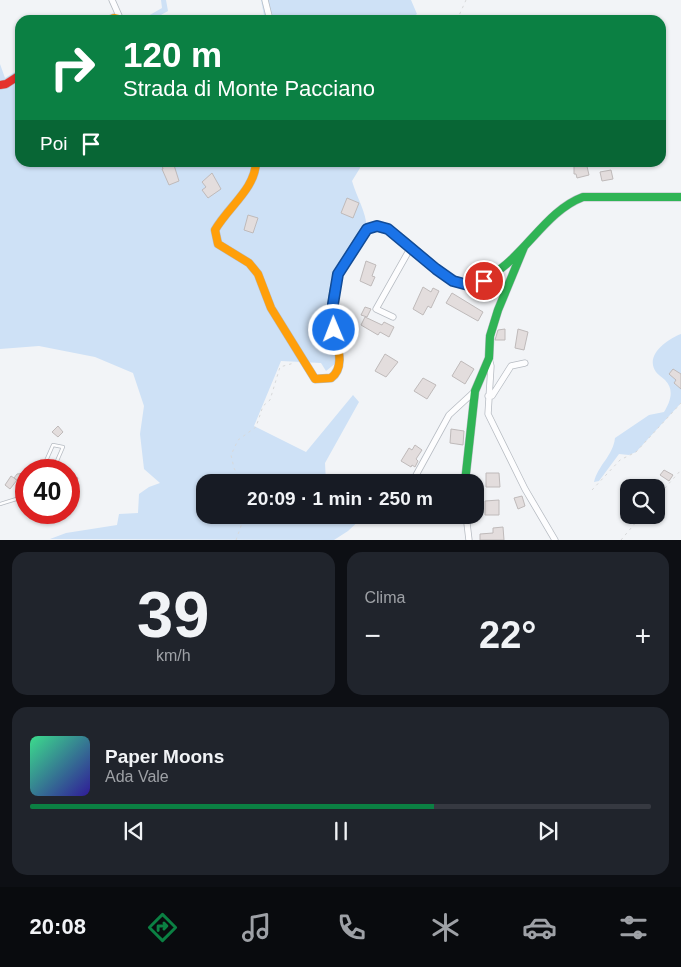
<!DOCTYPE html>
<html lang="it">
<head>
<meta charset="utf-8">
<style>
  body { margin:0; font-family:Arial,sans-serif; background:#20242c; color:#f1f3f6; height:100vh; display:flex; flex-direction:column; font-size:19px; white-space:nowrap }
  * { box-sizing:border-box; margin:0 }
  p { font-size:16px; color:#9ea1a6 }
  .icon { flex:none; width:28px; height:28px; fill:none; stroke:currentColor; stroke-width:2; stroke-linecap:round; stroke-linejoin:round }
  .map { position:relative; height:540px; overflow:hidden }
  .drawer { display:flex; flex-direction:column; gap:12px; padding:12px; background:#0d0f14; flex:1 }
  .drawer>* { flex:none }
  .hud { position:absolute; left:15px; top:15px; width:651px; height:152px; border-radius:15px; box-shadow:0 1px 4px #0004; background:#0b8043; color:#fff; overflow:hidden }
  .tools { position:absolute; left:620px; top:479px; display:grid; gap:10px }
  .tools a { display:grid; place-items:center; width:45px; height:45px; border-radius:10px; background:#171b24; box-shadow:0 1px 4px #0004; font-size:25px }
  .speed { position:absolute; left:15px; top:459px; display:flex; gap:10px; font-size:25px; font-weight:700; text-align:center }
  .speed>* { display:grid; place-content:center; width:65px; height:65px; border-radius:50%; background:#171b24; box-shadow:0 1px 4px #0004; line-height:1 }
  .speed .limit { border:8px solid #d22; background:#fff; color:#111 }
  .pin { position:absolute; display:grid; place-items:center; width:42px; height:42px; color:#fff; margin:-21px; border:2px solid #fff; border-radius:50%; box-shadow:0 1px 5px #0007 }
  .me { position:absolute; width:55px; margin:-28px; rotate:359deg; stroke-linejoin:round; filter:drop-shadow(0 0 4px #0008) }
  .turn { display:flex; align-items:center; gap:18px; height:105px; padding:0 25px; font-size:22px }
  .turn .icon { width:65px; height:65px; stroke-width:2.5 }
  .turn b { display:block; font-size:35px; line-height:42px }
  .then { display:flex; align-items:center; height:48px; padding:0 25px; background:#0003; gap:10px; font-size:19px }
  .big { font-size:38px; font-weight:700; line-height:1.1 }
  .drawer .tile { flex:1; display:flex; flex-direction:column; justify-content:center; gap:8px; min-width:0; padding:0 18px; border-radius:15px; background:#20242c }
  .drawer .dial { align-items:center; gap:0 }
  .dial b { font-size:65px; line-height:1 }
  .song { display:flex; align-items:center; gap:15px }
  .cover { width:60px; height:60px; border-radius:8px; background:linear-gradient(135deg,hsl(150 70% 55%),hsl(250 70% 35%)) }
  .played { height:5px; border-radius:2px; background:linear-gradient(90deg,#0b8043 65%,#363941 65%) }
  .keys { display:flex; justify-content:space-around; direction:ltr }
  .heat { display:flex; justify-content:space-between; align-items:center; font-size:28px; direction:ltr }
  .drawer .tiles { flex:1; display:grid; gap:12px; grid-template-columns:1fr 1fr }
  .tile:last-child { grid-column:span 2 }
  .trip { position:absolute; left:196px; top:474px; width:288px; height:50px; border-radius:15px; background:#171b24; box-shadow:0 1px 4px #0004; font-weight:700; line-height:50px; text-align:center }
  .menu { display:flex; height:80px; justify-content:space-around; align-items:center; background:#090b0e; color:#9ea1a6 }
  .menu .icon { width:35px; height:35px }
  .menu .current { color:#0b8043 }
  .menu b { font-size:22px; color:#f1f3f6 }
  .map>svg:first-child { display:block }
</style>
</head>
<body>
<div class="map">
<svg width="681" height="540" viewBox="0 0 681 540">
  <rect width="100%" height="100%" fill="#f2f4f7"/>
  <path fill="#cee1f6" d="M161 0H166L168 11 152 20H141L162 8Z
    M261 0H411L417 14 408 20H265Z
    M0 64 5 78 20 69V162L361 163 360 168 352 181C357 198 366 211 367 229L338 274 333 303 341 352 336 363 326 371 321 363 281 361 254 426 306 452 353 395 359 402 325 463 326 482H205V515H365L348 531 334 540 50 539 66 533 117 525 119 514 138 513 139 494 149 487 160 483 144 469 140 434 144 406 133 373 95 357 39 346 0 349Z
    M681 334V403L636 452 629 455 619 454 599 481 594 482C598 465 613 456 615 438L649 415 664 412C670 402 675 390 665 380 662 377 658 375 656 372 644 355 668 339 681 334Z"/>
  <path fill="#e3dddd" stroke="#bfbaba" d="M173 162 179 181 169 185 162 169H163L162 165Z
    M579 162H586L589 175 577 178 576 174H574V164Z
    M611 170 613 179 602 181 600 172Z
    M212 173 221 189 208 198 202 190 206 187 202 182Z
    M347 198 359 203 353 218 341 213Z
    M248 215 258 218 253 233 244 230Z
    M366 261 376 265 372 276 375 277 371 286 360 281Z
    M423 287 431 292 433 288 439 291 431 308 428 306 423 315 413 309Z
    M452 293 483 312 478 321 446 303Z
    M365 307 371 309 367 317 361 315Z
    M365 317 382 325 384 322 394 327 389 337 380 332 378 335 361 325Z
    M505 329V340H495L498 330Z
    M518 329 528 332 524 350 515 348Z
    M385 354 398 362 386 377 375 371Z
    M461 361 474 369 465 384 452 376Z
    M673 369 681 374V389L674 383 676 380 669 374Z
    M423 378 436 385 427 399 414 391Z
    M58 426 63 432 58 437 52 432Z
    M451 429 464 431 463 445 450 443Z
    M415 445 422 450 416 459 418 461 415 467 412 465 411 467 401 461 409 448 412 450Z
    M664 470 673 475 669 481 660 475Z
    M26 473V488L14 478 17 474Z
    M69 473 78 478 69 493Z
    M486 473H499L500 487H486Z
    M388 475V482H380V476Z
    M11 476 17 480 10 489 5 485Z
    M433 477H445V482H433Z
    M522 496 525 506 518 509 514 498Z
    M499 500V515H485V501Z
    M503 527 504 540H480V534L493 533V528Z"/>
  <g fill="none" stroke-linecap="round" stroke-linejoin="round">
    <g stroke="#b6bbc2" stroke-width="4">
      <path id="lane" d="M42 470 53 445 63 447 53 470
        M0 504 26 496"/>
    </g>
    <g stroke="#b6bbc2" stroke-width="7">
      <path id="street" d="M112 0 120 18
        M265 0 270 20
        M393 317 376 309 411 247
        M489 358 491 366 488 414 525 489 555 540
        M488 396H492L511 366 525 363
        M415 477 449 415 475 391
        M466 515 469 540"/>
    </g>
    <g stroke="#b6bbc2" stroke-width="9">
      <path id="fast" d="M334 330C329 304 333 279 348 257 353 250 360 234 367 229 396 210 441 296 477 282 520 267 542 212 583 197H681
        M465 482 475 391 489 358 490 336 498 310 524 247"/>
    </g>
    <g stroke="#b6bbc2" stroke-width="9">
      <path id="slow" d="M109 20 114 18 123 20
        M256 162C255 189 229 206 215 230L218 244 249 263 258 274 271 308 315 379 331 378C346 367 337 345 334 330"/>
    </g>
    <g stroke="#b6bbc2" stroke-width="9">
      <path id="jam" d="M0 85 6 84 20 75"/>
    </g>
    <path stroke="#d8d9da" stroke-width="1" stroke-dasharray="2.5 4" stroke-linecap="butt" d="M457 20 466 0
      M241 482 234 468 231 455 238 440 256 427 263 406 270 400 280 367 294 363
      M592 490 620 460 636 452 681 403
      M656 498 681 470
      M236 540 245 515
      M621 540 642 515"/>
    <use href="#lane" stroke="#fdfdfe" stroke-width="2.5"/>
    <use href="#street" stroke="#fdfdfe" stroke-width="5.5"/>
    <use href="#fast" stroke="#30b455" stroke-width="8"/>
    <use href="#slow" stroke="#ff9f0a" stroke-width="8"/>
    <use href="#jam" stroke="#e5322d" stroke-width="8"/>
  </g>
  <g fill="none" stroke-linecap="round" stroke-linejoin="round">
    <g stroke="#114b97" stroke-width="12">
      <path id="route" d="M334 330 333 304 338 274 367 229 377 226 388 229 436 269 453 281 468 285 484 281"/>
    </g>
    <use href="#route" stroke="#1a73e8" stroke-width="9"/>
  </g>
</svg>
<div class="tools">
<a><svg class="icon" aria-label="search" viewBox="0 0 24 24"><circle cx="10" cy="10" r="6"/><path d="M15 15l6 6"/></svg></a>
</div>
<div class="speed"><div class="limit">40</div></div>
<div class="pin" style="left:484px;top:281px;background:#d93025"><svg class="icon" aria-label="arrive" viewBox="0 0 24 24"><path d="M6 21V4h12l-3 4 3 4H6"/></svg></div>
<svg class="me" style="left:334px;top:330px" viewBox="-20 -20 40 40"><circle r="17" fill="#1a73e8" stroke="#fff" stroke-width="3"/><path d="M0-11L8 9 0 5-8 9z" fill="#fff"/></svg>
<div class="trip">20:09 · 1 min · 250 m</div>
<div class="hud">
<div class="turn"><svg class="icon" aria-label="right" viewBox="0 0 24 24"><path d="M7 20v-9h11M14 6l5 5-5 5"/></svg><div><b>120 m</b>Strada di Monte Pacciano</div></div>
<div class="then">Poi<svg class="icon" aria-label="arrive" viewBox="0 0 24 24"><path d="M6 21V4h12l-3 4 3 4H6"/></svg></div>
</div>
</div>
<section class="drawer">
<div class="tiles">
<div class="tile dial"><b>39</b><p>km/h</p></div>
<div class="tile"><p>Clima</p>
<div class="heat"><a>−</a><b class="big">22°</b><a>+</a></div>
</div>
<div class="tile">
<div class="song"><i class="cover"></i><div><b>Paper Moons</b><p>Ada Vale</p></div></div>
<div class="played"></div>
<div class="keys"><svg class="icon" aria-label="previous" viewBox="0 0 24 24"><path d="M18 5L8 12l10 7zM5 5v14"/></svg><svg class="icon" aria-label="pause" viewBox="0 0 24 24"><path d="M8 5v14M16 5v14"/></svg><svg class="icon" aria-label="next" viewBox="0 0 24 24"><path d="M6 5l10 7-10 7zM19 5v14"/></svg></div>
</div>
</div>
</section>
<nav class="menu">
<b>20:08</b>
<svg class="icon current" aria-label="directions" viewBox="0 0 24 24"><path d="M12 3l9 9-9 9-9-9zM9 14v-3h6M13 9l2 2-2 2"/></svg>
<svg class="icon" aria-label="music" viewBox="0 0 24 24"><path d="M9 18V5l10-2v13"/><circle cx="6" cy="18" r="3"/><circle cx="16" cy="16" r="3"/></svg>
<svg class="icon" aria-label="phone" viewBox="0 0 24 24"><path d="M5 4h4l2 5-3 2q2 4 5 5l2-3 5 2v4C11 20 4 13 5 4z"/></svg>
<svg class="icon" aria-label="climate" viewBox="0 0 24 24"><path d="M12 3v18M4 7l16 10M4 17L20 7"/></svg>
<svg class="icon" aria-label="car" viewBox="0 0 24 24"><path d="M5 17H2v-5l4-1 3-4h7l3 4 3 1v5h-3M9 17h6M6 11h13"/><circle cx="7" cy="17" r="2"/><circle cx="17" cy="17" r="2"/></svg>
<svg class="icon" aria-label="filters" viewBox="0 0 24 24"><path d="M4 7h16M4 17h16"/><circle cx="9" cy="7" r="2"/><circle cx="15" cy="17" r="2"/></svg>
</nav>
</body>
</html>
